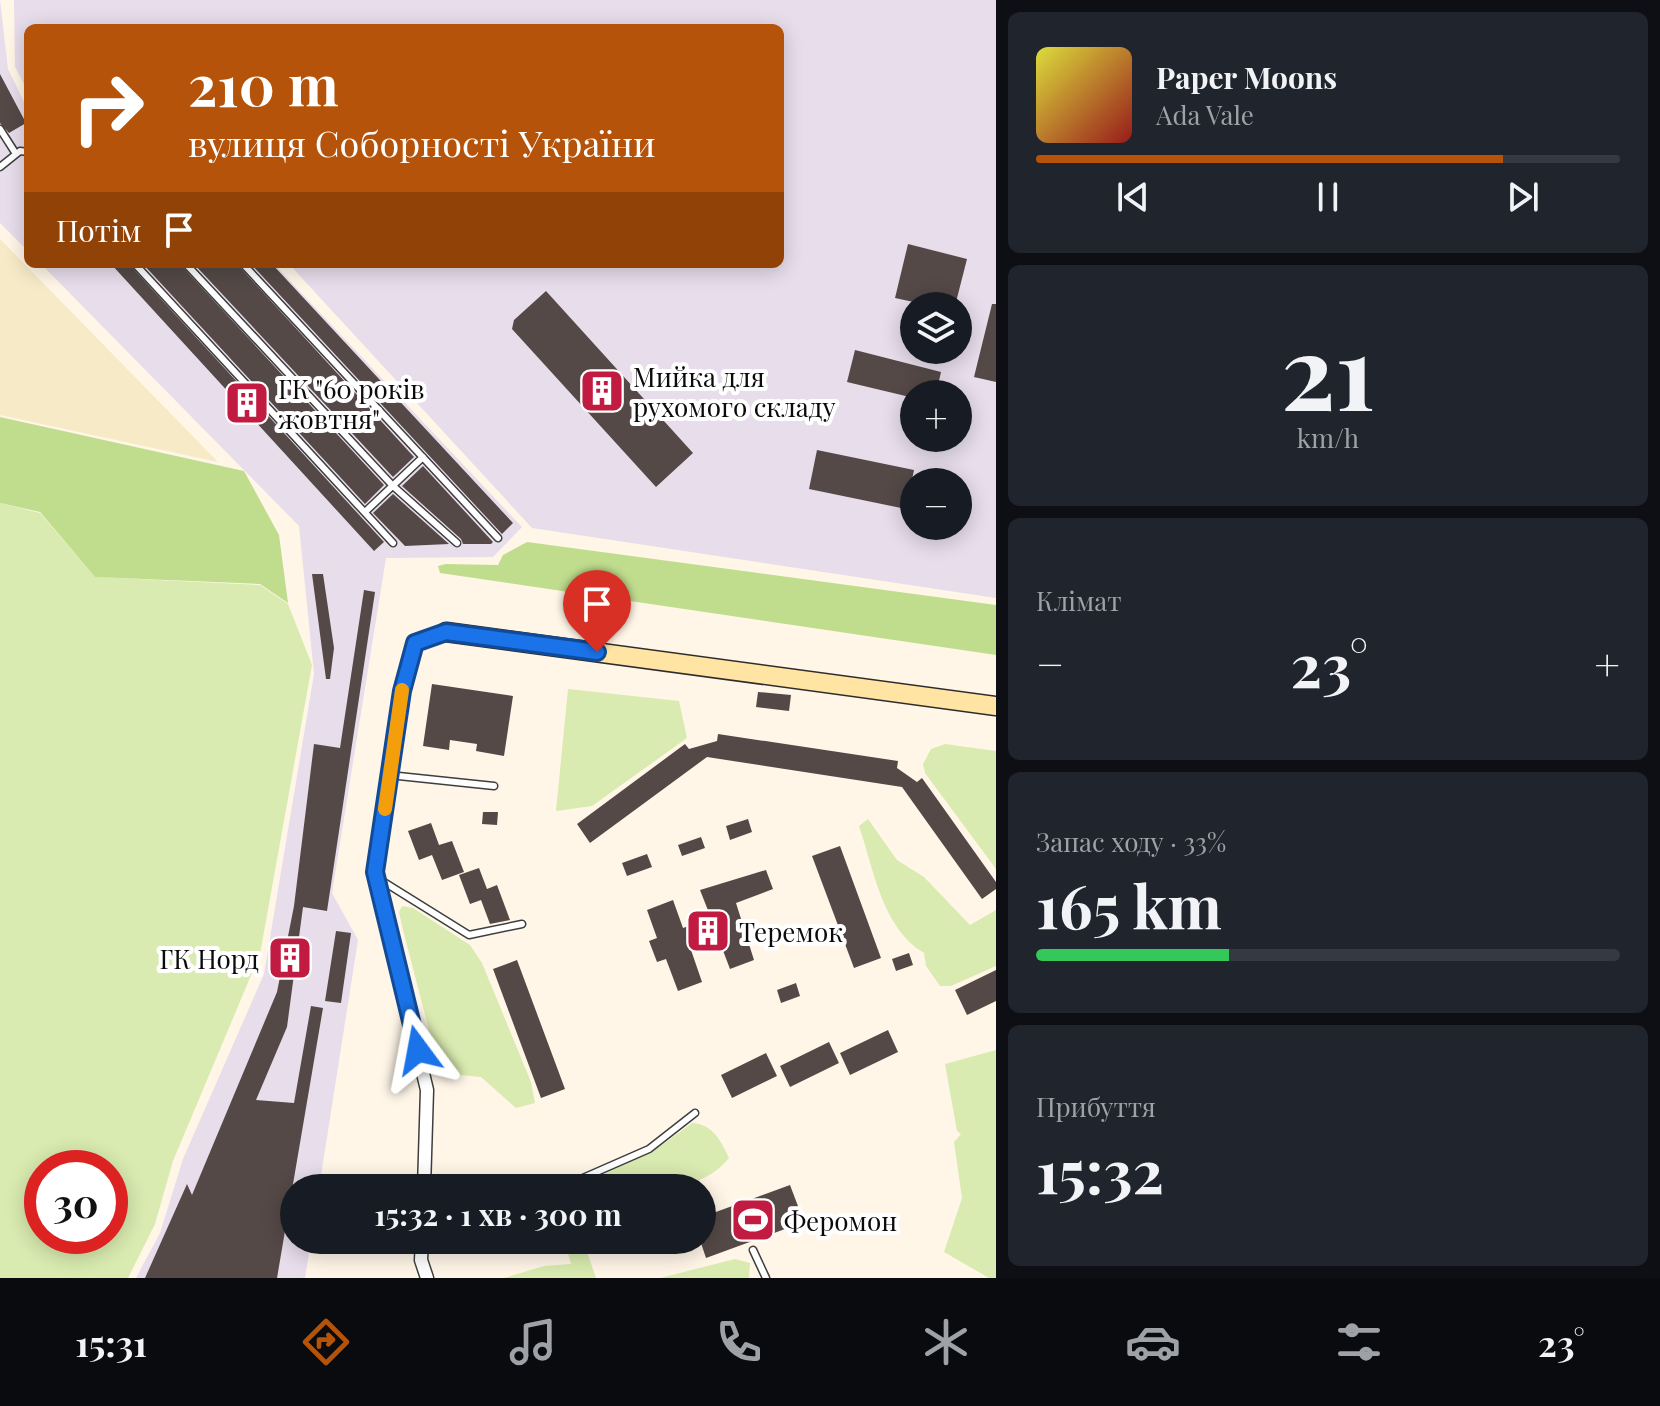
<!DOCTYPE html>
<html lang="uk">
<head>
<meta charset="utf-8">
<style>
  body { margin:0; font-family:"Playfair Display",serif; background:#20242c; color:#f1f3f6; height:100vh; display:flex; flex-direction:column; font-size:30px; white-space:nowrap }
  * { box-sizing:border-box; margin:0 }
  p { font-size:26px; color:#9ea1a6 }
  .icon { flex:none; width:44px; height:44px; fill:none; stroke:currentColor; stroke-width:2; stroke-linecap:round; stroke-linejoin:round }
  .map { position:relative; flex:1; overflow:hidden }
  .sheet { display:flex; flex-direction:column; gap:12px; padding:12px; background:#0d0f14; width:664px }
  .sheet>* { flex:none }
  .banner { position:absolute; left:24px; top:24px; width:760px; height:244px; border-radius:12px; box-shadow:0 4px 20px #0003; background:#b45309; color:#fff; overflow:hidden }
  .buttons { position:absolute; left:900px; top:292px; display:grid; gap:16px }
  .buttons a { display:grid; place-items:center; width:72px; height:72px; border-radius:50%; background:#171b24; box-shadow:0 4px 20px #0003; font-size:40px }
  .speed { position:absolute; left:24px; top:1150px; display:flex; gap:16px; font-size:40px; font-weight:700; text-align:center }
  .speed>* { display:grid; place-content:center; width:104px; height:104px; border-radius:50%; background:#171b24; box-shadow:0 4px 20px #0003; line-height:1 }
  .speed .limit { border:12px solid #d22; background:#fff; color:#111 }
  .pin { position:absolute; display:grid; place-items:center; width:68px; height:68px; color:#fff; margin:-82px -34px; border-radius:50% 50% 50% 0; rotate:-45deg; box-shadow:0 0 8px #0007 }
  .pin .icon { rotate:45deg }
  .me { position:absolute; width:88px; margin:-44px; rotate:347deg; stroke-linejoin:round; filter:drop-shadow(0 0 6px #0008) }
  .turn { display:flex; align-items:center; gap:28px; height:168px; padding:0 32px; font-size:36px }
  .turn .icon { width:104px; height:104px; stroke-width:2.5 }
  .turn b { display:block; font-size:56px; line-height:68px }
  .then { display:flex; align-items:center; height:76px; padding:0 32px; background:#0003; gap:16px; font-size:30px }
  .big { font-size:60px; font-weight:700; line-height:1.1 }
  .sheet .tile { flex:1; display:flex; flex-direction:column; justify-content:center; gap:12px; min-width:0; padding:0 28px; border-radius:12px; background:#20242c }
  .sheet .dial { align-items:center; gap:0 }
  .dial b { font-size:104px; line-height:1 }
  .song { display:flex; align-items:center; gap:24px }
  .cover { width:96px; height:96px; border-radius:12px; background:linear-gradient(135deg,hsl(60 70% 55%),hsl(0 70% 35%)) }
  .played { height:8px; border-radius:4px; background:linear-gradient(90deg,#b45309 80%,#363941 80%) }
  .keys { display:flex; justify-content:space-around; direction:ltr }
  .heat { display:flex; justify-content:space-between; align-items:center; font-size:44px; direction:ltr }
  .charge { height:12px; border-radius:6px; background:linear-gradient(90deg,#34c759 33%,#363941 0) }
  .trip { position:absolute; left:280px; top:1174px; width:436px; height:80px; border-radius:40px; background:#171b24; box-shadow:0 4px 20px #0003; font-weight:700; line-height:80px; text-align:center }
  .dock { display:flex; height:128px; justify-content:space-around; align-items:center; background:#090b0e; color:#9ea1a6 }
  .dock .icon { width:56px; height:56px }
  .dock .selected { color:#b45309 }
  .dock b { font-size:36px; color:#f1f3f6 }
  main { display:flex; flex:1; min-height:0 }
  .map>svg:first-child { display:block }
</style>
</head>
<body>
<main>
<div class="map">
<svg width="996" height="1278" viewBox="0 0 996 1278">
  <rect width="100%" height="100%" fill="#fff6e8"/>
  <path fill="#e7ddeb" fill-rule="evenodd" d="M0 0 8 69 28 110V251L0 223Z
    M14 0H996V598L532 528 289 264H780V28H28V92L15 67ZM914 306H958V350H914ZM914 394H958V438H914ZM914 482H958V526H914Z
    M41 264H274L522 527 493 557 386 558 332 893 358 940 319 1188H294V1240H311L305 1278H136L160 1233 183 1159 264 974 314 674 299 526Z"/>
  <path fill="#f6eac7" d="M0 239 218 462 0 415Z"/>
  <path fill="#d9ebb0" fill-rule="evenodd" d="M0 503 40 513 95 577 260 585 288 604 312 665 260 954 173 1161 155 1224 128 1278H0ZM110 1168V1236H42V1168Z
    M568 689 679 701 687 738 592 806 556 811Z
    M945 744 996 751V869L925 773 923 764 931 749Z
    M868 819 897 860 924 877 970 925 996 910V966L951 986H940L926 966 924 953C882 928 874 870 859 826Z
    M402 906 413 908 470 945 482 963 531 1082 535 1103 516 1108 481 1077 448 1074 438 1065 403 930 399 912Z
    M996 1050V1278H989L944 1252 962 1198 954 1142 961 1134 957 1131 945 1064Z
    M692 1123C713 1124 721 1141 729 1158 695 1201 624 1188 575 1188L658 1148Z
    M564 1240H583L596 1278H504L544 1266 571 1264Z
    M735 1259 750 1263 749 1278H660Z"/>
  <path fill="#c0dd8e" d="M0 417 244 471 279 535 288 603 260 584 95 577 40 512 0 503Z
    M527 542 996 605V655L440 573 438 566 446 564 498 565 503 555Z"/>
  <path fill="#544946" d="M0 74 26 123 9 133 0 123Z
    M908 244 967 259 955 306H932L895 298Z
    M111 264H129L384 542 374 551Z
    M143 264H180L384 485 365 504Z
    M194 264H237L414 457 393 477Z
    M251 264H272L513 523 502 534Z
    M546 291 693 453 656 487 512 329 514 320Z
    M992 304H996V382L974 377Z
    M855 350 941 372 936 394H914V398L847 382Z
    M817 450 914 470 906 509 809 489Z
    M423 466 493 542 491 544H463L461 539 402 486Z
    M393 494 449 544 405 546 373 513Z
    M312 574H323L334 648 330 679H326Z
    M364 590 375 592 327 911 303 907 287 1027 256 1100 294 1103 311 1006 323 1008 277 1278H145L187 1184 192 1195 277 992 294 906 314 744 340 748Z
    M432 684 513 696 504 756 476 751 477 744 450 740 449 750 423 746Z
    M758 692 791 695 789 711 756 707Z
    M718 734 898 761 897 768 917 782 922 778 996 882V889L982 899 902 787 707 757 590 843 577 824 685 744 689 749 717 741Z
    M483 812H498L497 825 482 824Z
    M748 819 752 832 730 840 726 826Z
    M431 823 439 845 452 841 464 872 442 880 432 855 419 860 408 831Z
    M701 837 705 848 682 856 678 845Z
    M840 846 881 958 854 968 812 856Z
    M647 854 652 867 627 876 622 863Z
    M479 868 487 889 497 885 510 920 490 924 481 900 470 904 459 875Z
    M766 870 773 889 736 903 754 960 730 969 719 940 691 950 702 982 678 991 666 959 657 962 649 941 657 938 647 910 673 900 683 928 711 918 700 890Z
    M336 931 351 933 341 1003 325 1001Z
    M909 953 913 965 896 971 892 959Z
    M517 960 565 1089 541 1098 493 969Z
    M996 970V1001L967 1015 955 990Z
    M796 983 800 996 781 1003 777 990Z
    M888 1030 898 1052 850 1075 840 1053Z
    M829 1042 839 1063 790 1087 780 1066Z
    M766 1053 777 1076 732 1098 721 1075Z
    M790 1185 804 1222 706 1258 700 1240 702 1217Z"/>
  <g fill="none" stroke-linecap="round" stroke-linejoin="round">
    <g stroke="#3e3e3e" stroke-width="9">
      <path id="lane" d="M0 129 16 154
        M0 167 20 151 28 152
        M135 264 393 543
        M186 264 393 486 457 543
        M243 264 498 538
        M365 512 423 457
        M389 775 494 786
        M379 879 469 935 522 924
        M560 1188 649 1149 695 1113
        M753 1250 766 1278"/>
    </g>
    <g stroke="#3e3e3e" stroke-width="15">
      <path id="street" d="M424 1188 427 1090 375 872 402 691 415 643 446 632
        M422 1240 421 1260 427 1278"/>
    </g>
    <g stroke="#2d2d2d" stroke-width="21">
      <path id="secondary" d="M446 632 996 706"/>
    </g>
    <use href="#lane" stroke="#fff" stroke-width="6"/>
    <use href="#street" stroke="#fff" stroke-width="12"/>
    <use href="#secondary" stroke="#ffe4a3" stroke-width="18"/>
  </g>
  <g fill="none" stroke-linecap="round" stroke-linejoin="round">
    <g stroke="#114b97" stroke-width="20">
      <path id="route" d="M418 1050 375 872 402 691 415 643 446 632 597 652"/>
    </g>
    <use href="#route" stroke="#1a73e8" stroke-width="14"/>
    <path stroke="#f59e0b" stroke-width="14" d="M385 809 402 690"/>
  </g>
  <defs>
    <g id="building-square" transform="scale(2.3)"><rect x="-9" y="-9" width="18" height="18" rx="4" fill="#c21b41" stroke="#fff"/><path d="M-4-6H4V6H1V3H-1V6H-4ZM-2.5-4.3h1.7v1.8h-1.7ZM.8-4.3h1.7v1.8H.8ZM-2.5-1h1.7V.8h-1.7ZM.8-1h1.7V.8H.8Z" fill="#fff"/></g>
    <g id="stadium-square" transform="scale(2.3)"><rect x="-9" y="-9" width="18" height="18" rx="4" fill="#c21b41" stroke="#fff"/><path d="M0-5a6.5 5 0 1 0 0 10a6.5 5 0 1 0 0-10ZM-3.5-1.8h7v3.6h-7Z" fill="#fff"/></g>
  </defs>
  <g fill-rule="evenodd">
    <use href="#building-square" x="602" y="391"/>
    <use href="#building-square" x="247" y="403"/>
    <use href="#building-square" x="708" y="931"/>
    <use href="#building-square" x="290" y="958"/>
    <use href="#stadium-square" x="753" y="1220"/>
  </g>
  <g text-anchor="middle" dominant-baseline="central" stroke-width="8" stroke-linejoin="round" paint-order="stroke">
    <g font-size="26" fill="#0b0b0b" stroke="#fff" text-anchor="start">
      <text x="633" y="376">Мийка для<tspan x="633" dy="30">рухомого складу</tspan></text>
      <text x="278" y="388">ГК "60 років<tspan x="278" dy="30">жовтня"</tspan></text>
      <text x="739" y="931">Теремок</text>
      <text x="259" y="958" text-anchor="end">ГК Норд</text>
      <text x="784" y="1220">Феромон</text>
    </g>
  </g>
</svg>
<div class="buttons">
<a><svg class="icon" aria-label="layers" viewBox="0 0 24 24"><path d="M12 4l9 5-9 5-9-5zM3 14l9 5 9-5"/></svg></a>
<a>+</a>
<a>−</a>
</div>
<div class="speed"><div class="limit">30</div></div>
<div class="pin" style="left:597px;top:652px;background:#d93025"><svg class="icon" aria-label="arrive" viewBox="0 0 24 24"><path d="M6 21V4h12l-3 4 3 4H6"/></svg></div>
<svg class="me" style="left:418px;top:1050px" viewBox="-20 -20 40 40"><path d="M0-17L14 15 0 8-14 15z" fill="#1a73e8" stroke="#fff" stroke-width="4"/></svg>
<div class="trip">15:32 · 1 хв · 300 m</div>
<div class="banner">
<div class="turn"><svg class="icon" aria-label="right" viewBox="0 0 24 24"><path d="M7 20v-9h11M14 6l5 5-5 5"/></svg><div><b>210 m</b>вулиця Соборності України</div></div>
<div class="then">Потім<svg class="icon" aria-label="arrive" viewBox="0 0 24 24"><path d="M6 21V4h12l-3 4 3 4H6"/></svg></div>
</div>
</div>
<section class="sheet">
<div class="tile">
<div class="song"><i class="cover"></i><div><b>Paper Moons</b><p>Ada Vale</p></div></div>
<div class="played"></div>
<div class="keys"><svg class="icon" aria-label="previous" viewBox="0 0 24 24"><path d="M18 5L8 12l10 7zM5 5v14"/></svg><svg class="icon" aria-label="pause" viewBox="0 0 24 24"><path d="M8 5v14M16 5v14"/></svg><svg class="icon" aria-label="next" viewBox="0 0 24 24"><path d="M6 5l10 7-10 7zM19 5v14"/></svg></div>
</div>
<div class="tile dial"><b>21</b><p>km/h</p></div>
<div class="tile"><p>Клімат</p>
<div class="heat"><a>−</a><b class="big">23°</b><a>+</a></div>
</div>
<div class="tile"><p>Запас ходу · 33%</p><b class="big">165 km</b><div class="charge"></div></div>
<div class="tile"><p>Прибуття</p><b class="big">15:32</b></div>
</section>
</main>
<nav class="dock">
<b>15:31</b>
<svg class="icon selected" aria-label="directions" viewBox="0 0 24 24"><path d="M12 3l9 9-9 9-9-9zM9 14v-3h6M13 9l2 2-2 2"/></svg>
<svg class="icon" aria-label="music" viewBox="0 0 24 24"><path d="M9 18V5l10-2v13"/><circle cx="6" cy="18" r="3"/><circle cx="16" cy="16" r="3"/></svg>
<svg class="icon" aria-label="phone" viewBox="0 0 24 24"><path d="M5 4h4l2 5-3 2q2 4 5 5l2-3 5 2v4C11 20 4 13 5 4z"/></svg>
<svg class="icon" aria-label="climate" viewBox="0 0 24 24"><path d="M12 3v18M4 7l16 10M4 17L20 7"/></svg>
<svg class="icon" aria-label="car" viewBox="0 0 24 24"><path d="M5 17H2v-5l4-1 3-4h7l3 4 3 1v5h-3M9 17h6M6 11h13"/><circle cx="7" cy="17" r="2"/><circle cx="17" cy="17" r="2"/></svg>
<svg class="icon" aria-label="filters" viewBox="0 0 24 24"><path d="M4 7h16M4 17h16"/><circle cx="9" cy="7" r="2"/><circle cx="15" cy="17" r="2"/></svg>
<b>23°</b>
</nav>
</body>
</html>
